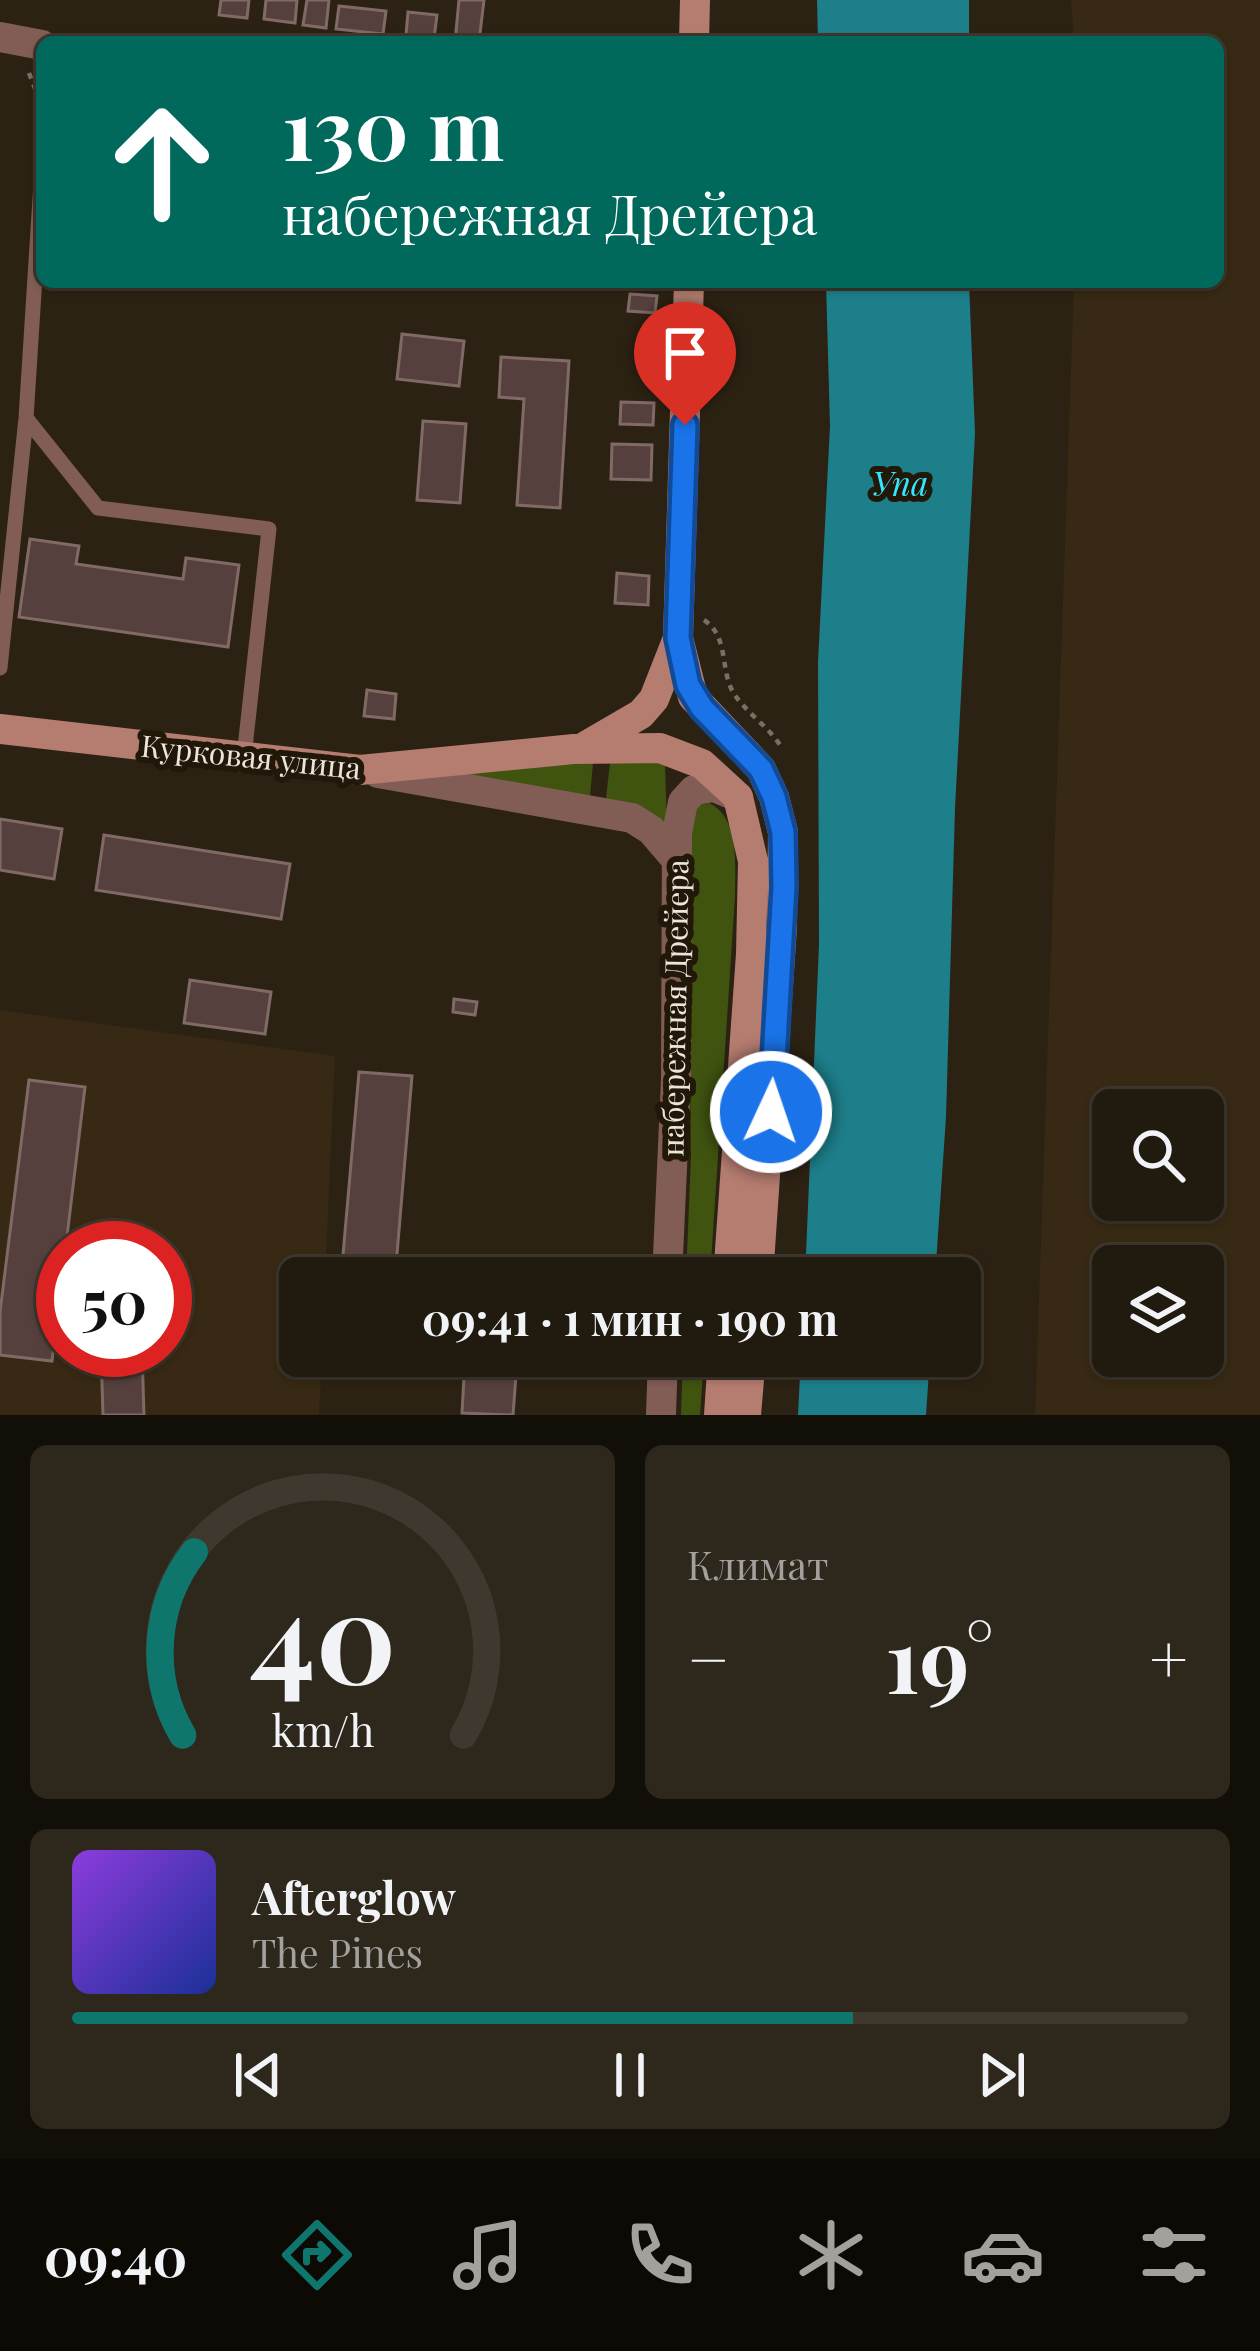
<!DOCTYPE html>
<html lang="ru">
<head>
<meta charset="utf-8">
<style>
  body { margin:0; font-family:"Playfair Display",serif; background:#2d271c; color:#f1f3f6; height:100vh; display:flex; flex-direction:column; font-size:45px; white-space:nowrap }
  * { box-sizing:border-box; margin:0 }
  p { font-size:39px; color:#a2a19e }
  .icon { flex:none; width:66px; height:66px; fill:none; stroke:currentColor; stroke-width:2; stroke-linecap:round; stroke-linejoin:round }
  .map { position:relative; height:1415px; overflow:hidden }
  .details { display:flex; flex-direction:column; gap:30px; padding:30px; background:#120e08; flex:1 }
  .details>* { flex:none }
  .guide { position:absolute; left:36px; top:36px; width:1188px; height:252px; border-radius:18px; box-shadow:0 3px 9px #0004,0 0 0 3px #3e382e; background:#00695c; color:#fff; overflow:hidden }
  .fabs { position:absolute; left:1092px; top:1089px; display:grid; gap:24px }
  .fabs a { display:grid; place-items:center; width:132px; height:132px; border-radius:18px; background:#211a0e; box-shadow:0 3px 9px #0004,0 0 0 3px #3e382e; font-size:60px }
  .speed { position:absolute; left:36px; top:1221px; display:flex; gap:24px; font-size:60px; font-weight:700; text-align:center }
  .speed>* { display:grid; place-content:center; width:156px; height:156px; border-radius:50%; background:#211a0e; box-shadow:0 3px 9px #0004,0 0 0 3px #3e382e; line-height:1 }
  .speed .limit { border:18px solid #d22; background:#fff; color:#111 }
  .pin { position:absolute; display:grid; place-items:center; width:102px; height:102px; color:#fff; margin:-123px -51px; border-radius:50% 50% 50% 0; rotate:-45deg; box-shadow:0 0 12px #0007 }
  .pin .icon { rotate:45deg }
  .me { position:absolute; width:132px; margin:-66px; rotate:3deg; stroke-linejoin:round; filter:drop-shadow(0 0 9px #0008) }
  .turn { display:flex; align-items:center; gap:42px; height:252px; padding:0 48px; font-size:54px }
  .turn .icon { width:156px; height:156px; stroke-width:2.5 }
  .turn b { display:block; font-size:84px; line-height:102px }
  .big { font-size:90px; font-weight:700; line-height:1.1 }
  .details .card { flex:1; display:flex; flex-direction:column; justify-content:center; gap:18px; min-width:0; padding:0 42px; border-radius:18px; background:#2d271c }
  .details .dial { align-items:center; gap:0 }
  .dial svg { height:312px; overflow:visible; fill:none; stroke:#3e382e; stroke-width:7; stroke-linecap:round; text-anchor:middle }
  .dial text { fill:#f1f3f6; stroke:none }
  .song { display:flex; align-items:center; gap:36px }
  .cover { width:144px; height:144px; border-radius:18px; background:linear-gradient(135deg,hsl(270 70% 55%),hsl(230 70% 35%)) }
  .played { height:12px; border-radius:6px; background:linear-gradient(90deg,#0f766e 70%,#3e382e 70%) }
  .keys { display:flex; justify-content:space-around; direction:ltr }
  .heat { display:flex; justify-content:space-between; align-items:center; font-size:66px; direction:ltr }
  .details .tiles { flex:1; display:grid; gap:30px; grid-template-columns:1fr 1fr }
  .card:last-child { grid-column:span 2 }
  .trip { position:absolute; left:279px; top:1257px; width:702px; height:120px; border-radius:18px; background:#211a0e; box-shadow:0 3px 9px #0004,0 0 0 3px #3e382e; font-weight:700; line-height:120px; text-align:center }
  .dock { display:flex; height:192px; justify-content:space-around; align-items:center; background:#0d0a06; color:#a2a19e }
  .dock .icon { width:84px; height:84px }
  .dock .on { color:#0f766e }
  .dock b { font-size:54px; color:#f1f3f6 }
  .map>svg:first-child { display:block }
</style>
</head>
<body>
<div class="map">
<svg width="1260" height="1415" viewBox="0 0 1260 1415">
  <rect width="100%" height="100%" fill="#2c2213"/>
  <path fill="#372914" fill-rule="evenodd" d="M1071 0H1260V1415H1035L1074 282H1218V42H1074ZM1113 1110H1203V1200H1113ZM1113 1266H1203V1356H1113Z
    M0 1010 335 1056 325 1278H300V1356H322L319 1415H0ZM63 1248H165V1350H63Z"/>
  <path fill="#405410" d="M655 761 665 764 667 828 606 798 610 763Z
    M593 763 590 796 450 772Z
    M709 803C740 817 735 867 735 896L710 1278H686L691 1156 687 819 699 804Z
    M683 1356H704L700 1415H681Z"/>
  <path fill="#1d7f8a" d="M817 0H969V42H818Z
    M826 282H969L975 433 955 808 946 1117 935 1278H805L819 944 818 662 830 426Z
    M801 1356H930L926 1415H798Z"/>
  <path fill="#55403d" stroke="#816a66" stroke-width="3" d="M221 0H249L247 18 219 15Z
    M266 0H297L295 23 264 19Z
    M307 0H329L326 28 303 25Z
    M459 0H484L479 42H455Z
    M339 6 386 11 383 34 336 29Z
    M408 12 437 15 434 38 406 35Z
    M630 294 657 296 655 313 628 311Z
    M402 334 464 341 459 386 397 379Z
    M501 357 569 361 560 508 517 505 524 399 499 397Z
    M621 402 654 403 653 425 620 424Z
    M423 421 466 424 460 503 417 500Z
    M612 444 652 445 651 480 611 479Z
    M30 539 79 546 76 564 183 579 186 558 239 565 228 647 19 617Z
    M617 573 649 576 648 605 615 603Z
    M367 690 396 694 394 719 364 716Z
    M0 819 62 829 54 879 0 870Z
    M104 835 290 864 281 919 96 890Z
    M190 980 271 992 265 1034 184 1023Z
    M454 999 477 1002 475 1015 453 1012Z
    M359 1072 412 1076 395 1278H341Z
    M29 1080 85 1087 52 1361 0 1355V1312Z
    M515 1267 565 1271V1278H515Z
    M142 1351 144 1415H103L101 1352Z
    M335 1356H388V1364Z
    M446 1356H560V1365L517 1362 513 1415 462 1413 465 1358Z"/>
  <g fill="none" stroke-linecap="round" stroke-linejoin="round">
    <path stroke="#797063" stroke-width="4.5" stroke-dasharray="6 6" stroke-linecap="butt" d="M29 73 42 107
      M704 620C729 636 720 670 733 692 745 712 767 725 780 745"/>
    <path stroke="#815d55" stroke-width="15" d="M26 418 98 508 269 529 244 757
      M0 668 26 418 42 167"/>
    <path stroke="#815d55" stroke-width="30" d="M0 37 42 45
      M378 773 632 818 651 830 675 858
      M667 1278 676 1080 677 833 683 802 694 790 714 787 738 797
      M661 1415 663 1356"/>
    <path stroke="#b57d70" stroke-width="30" d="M694 42 695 0
      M678 638 693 697 761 769 774 797 783 832 782 927 758 1278
      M0 729 360 770 574 749 660 748 702 764 738 797 753 861 751 954 728 1278
      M586 746 641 714 654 699 678 638 689 282
      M719 1415 723 1356
      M746 1415 751 1356"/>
  </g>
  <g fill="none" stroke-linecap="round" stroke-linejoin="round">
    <g stroke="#114b97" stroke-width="30">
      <path id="route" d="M685 425 678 638 688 685 702 708 761 769 774 797 783 832 784 887 771 1112"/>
    </g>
    <use href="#route" stroke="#1a73e8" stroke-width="21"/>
  </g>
  <g text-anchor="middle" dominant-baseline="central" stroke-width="12" stroke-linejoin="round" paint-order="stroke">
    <g font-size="30" fill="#ece5db" stroke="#22180a">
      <text transform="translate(251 756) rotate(6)">Курковая улица</text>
      <text transform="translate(674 1008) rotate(-89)">набережная Дрейера</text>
    </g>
    <g font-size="33" font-style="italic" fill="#33e8fc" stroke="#22180a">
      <text x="900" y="482">Упа</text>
    </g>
  </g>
</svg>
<div class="fabs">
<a><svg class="icon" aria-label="search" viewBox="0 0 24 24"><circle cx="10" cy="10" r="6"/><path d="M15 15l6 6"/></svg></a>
<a><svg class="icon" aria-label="layers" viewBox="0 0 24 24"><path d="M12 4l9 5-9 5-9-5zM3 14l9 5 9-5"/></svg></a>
</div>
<div class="speed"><div class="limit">50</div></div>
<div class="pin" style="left:685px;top:425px;background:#d93025"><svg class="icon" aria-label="arrive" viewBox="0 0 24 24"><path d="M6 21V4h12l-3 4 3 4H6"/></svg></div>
<svg class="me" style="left:771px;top:1112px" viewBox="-20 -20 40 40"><circle r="17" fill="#1a73e8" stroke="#fff" stroke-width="3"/><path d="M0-11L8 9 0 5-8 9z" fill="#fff"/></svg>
<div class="trip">09:41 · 1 мин · 190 m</div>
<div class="guide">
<div class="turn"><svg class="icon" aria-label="ahead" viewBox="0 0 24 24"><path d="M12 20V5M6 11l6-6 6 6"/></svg><div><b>130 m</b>набережная Дрейера</div></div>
</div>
</div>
<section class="details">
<div class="tiles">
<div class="card dial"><svg viewBox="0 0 100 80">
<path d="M14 69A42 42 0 1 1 86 69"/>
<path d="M14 69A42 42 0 0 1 17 22" stroke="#0f766e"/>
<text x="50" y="56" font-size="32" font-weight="700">40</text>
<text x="50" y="72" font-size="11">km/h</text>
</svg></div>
<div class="card"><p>Климат</p>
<div class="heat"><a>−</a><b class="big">19°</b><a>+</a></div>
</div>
<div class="card">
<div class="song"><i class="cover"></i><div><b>Afterglow</b><p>The Pines</p></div></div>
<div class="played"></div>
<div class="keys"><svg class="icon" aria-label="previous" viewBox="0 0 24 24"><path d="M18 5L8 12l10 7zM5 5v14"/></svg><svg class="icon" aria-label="pause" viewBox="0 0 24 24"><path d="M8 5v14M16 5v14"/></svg><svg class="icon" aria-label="next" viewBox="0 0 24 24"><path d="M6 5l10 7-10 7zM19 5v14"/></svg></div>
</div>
</div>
</section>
<nav class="dock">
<b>09:40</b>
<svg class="icon on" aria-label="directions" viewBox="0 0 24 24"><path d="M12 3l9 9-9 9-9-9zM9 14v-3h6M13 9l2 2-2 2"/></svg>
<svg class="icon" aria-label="music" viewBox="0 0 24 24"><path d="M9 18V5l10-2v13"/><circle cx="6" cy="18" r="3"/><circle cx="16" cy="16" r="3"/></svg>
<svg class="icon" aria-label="phone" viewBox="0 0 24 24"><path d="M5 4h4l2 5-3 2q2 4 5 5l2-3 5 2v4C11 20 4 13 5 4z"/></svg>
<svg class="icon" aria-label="climate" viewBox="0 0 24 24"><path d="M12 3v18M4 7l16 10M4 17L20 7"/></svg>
<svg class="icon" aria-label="car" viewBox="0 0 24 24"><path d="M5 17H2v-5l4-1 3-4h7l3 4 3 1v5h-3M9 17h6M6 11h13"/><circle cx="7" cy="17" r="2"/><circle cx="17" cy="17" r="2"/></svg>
<svg class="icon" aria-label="filters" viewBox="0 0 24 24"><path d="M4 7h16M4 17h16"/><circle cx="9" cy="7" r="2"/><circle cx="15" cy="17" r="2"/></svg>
</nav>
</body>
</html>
